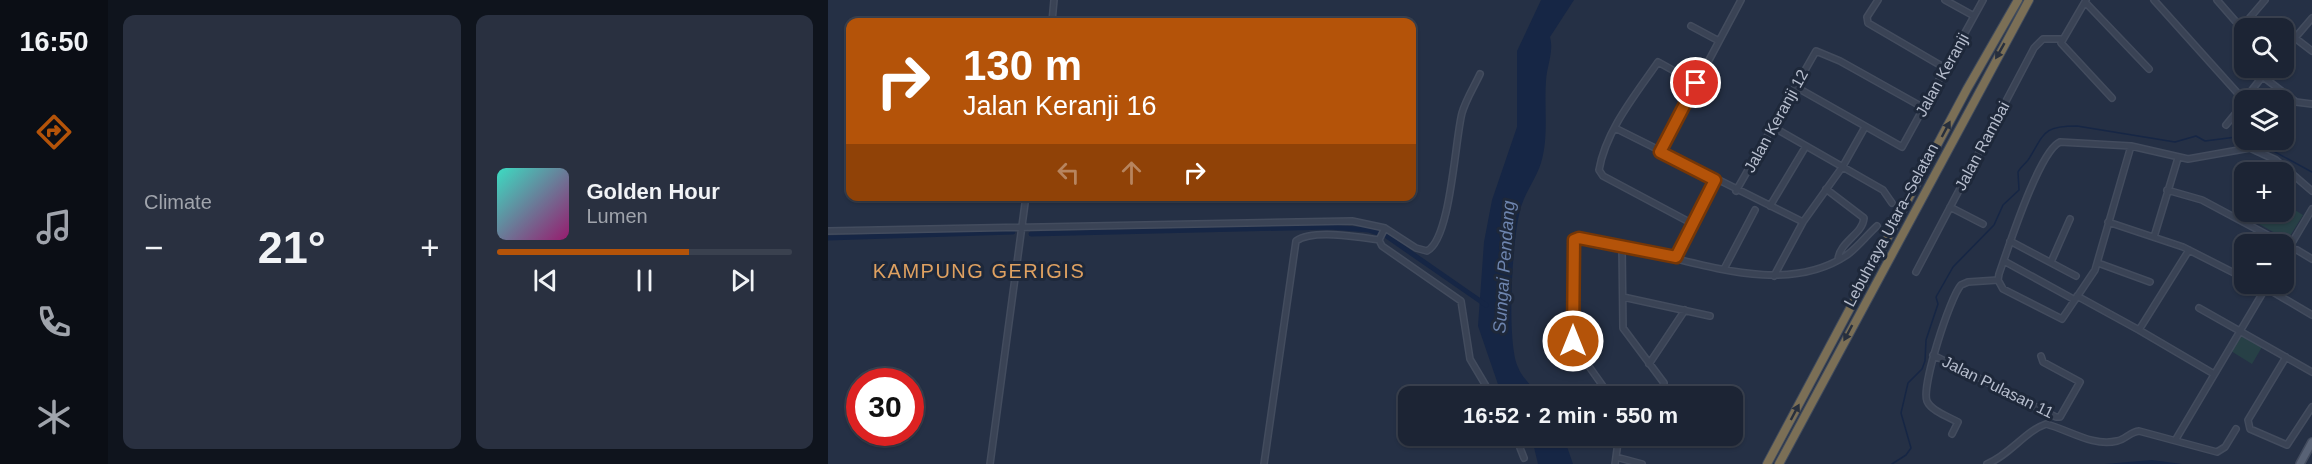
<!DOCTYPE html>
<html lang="en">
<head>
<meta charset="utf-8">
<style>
  body { margin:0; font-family:Helvetica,sans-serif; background:#293040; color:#f1f3f6; height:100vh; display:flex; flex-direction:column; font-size:22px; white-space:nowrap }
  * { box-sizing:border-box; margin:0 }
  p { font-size:20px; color:#a0a4ac }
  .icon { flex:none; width:33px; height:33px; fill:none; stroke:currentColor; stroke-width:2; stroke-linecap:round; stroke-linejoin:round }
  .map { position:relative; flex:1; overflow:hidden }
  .drawer { display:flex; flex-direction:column; gap:15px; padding:15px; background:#0f141d; width:720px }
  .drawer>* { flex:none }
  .guide { position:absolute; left:18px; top:18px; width:570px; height:183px; border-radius:12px; box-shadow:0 2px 4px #0004,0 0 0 2px #3a414f; background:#b45309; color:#fff; overflow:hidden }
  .fabs { position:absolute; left:1406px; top:18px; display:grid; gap:12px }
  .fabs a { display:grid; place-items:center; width:60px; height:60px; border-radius:12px; background:#1c2434; box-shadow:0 2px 4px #0004,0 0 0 2px #3a414f; font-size:30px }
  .speed { position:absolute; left:18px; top:368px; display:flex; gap:12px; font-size:30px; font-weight:700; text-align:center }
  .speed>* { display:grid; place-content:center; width:78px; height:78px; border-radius:50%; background:#1c2434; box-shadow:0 2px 4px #0004,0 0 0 2px #3a414f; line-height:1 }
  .speed .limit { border:9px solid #d22; background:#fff; color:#111 }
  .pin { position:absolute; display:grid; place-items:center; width:51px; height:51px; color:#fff; margin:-26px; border:3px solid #fff; border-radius:50%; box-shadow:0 2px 6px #0007 }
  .me { position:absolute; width:66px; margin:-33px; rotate:0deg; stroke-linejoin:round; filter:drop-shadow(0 0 4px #0008) }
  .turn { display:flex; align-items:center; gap:21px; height:126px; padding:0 18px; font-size:27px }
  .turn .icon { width:78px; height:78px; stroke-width:2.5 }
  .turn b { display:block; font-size:42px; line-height:51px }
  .lanes { display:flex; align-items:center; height:57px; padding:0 18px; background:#0003; justify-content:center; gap:30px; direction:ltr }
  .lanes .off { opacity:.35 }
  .big { font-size:45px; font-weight:700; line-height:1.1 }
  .drawer .tile { flex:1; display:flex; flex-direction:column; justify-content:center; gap:9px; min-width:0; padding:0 21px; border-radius:12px; background:#293040 }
  .song { display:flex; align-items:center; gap:18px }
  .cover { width:72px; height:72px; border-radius:9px; background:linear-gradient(135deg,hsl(170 70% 55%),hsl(320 70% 35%)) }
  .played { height:6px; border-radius:3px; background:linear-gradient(90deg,#b45309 65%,#3a414f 65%) }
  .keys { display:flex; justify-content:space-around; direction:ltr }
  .heat { display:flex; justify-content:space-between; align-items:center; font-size:33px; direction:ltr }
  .drawer .tiles { flex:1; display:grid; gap:15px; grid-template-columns:repeat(2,1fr) }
  .trip { position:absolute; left:570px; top:386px; width:345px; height:60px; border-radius:12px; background:#1c2434; box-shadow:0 2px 4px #0004,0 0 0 2px #3a414f; font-weight:700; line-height:60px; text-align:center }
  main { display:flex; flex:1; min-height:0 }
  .tab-bar { display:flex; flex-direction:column; width:108px; justify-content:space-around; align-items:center; background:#0b0e15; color:#a0a4ac }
  .tab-bar .icon { width:42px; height:42px }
  .tab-bar .on { color:#b45309 }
  .tab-bar b { font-size:27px; color:#f1f3f6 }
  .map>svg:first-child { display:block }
</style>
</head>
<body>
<main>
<nav class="tab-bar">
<b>16:50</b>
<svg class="icon on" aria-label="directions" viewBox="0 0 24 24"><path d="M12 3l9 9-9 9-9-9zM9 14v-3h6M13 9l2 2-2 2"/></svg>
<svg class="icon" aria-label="music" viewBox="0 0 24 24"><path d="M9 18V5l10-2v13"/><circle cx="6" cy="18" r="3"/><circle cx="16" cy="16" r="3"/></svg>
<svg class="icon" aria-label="phone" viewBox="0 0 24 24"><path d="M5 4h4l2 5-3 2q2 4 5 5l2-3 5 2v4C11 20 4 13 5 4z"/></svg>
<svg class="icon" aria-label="climate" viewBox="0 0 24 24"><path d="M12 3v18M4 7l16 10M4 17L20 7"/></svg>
</nav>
<section class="drawer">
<div class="tiles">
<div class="tile"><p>Climate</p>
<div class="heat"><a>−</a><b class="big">21°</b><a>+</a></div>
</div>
<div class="tile">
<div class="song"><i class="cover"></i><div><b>Golden Hour</b><p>Lumen</p></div></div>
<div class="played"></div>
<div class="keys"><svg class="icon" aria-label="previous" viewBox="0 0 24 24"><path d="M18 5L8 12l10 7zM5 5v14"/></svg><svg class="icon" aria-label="pause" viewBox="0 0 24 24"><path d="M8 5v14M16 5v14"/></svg><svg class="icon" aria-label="next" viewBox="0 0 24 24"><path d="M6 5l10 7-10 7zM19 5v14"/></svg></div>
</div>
</div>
</section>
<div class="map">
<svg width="1484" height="464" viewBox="0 0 1484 464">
  <rect width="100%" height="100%" fill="#253045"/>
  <path fill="#274046" d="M1455 203 1475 215 1462 236 1456 238 1424 220 1429 212H1455Z
    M1412 335 1434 347 1424 364 1403 351Z"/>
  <path fill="#162645" d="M713 0H746L722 37C726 52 719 65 718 81 716 107 721 137 713 163 709 176 699 190 694 204 684 231 678 342 690 367 694 378 705 387 712 396H674L650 326 656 242 664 200 689 127V51Z
    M703 435H735L745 464H710Z
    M1324 460 1354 464H1277Z"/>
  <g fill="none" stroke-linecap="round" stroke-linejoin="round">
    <path stroke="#162645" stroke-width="1.5" d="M1425 140 1484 172
      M1064 464 1078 455 1083 448 1073 413 1080 383 1094 369 1097 361 1098 340 1110 304 1108 297 1125 267 1166 225 1175 205 1191 190 1190 172C1193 166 1199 163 1202 157 1217 132 1216 126 1249 126L1347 142 1368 136 1377 141 1416 136"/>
    <path stroke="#162645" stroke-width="5" d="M203 234 502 227 541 230 557 235 658 305
      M0 238 185 232"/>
    <g stroke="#434c5e" stroke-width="8">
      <path id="minor" d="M1050 0 1039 17 1040 23 1117 68
        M1117 0 1146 16
        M1258 0 1233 43 1284 98
        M1326 0 1414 98 1420 95 1441 68
        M1389 0 1416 31
        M1257 2 1321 69
        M224 22 226 0
        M863 26 891 41
        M1413 28 1437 0
        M1467 38 1484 51
        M1455 52 1484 18
        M1434 76 1468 102 1484 104
        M968 87 1074 147 1155 0
        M1398 125 1416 103
        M945 127 1055 190 1064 203
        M787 128 975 222
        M1303 146 1267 270 1234 319 1175 289 1170 280 1171 274C1180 249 1211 151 1232 142L1303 146 1360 159 1422 148 1448 160 1484 191
        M832 152 913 0
        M998 189 1036 218C1035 234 1011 242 1010 260
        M1339 190 1374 200 1462 247
        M908 191 988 51 1012 61 1096 108
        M942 206 978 146
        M1122 207 1155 224
        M1280 222 1355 247 1416 278
        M865 224 775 176 771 170C778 130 808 94 830 62L868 83
        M557 228 551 240 554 246 633 301 642 359 664 396
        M0 231 524 221 557 228 588 248 599 251C623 239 627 139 634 113 638 99 646 87 652 74
        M1326 237 1350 158
        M1182 241 1248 276
        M794 246 795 328 836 383 827 396
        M1469 250 1484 259
        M848 257 887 180
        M1455 258 1484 209
        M1176 261 1247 300
        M1223 262 1242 219
        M1270 263 1322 282
        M896 269 927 210
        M1088 272 1206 48 1215 39H1233
        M946 276 975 222 1015 166 1037 127
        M1426 284 1436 289
        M1445 292 1484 315
        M1249 296 1311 330 1361 250
        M795 297 882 316
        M1371 308 1484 372
        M1311 330 1386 374
        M1105 355 1228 417H1232L1252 382 1215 362 1213 356
        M1458 357 1420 420 1422 429 1459 445 1484 407
        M821 364 857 310
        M782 396 745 344 747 239C765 237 788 245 806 249 871 262 957 297 1019 255 1030 247 1039 235 1049 226
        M1124 434 1130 422C1121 417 1103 411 1099 401 1093 387 1122 297 1133 285L1140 282 1170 280
        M687 435 696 458
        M1348 439 1440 284
        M788 457 814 464
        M162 464 198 196
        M436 464 468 241C485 229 531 237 551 240
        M787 464 791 435
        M1159 464C1182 455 1197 431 1218 424 1241 430 1265 447 1289 441 1298 439 1302 432 1311 431L1389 452 1397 447 1408 429"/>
    </g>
    <g stroke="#434c5e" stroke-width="10">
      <path id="major" d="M1472 464 1484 442"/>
    </g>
    <g stroke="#414b5c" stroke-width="10">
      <path id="highway" d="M939 464 1139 89 1190 0
        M951 464 1201 0"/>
    </g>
    <use href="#minor" stroke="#3a4355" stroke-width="5"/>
    <use href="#major" stroke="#586275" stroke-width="7"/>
    <use href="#highway" stroke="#7b6f56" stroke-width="8"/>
  </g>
  <defs><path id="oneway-solid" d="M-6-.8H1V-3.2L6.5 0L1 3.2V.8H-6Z" transform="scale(1.5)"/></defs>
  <g fill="#272f3d">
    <use href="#oneway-solid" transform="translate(1172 51) rotate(120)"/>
    <use href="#oneway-solid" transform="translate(1118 129) rotate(-62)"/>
    <use href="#oneway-solid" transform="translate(1020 333) rotate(118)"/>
    <use href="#oneway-solid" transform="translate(967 412) rotate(-62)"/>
  </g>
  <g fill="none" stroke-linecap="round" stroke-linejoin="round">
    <g stroke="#753606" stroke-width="15">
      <path id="route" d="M745 341 746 240 751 238 848 257 887 180 832 152 868 83"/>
    </g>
    <use href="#route" stroke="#b45309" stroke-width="10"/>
  </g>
  <g text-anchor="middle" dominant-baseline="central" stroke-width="6" stroke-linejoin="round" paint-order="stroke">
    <g font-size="16" fill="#b7bece" stroke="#1e283a">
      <text transform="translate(1114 75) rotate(-61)">Jalan Keranji</text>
      <text transform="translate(948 121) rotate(-61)">Jalan Keranji 12</text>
      <text transform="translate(1154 146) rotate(-62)">Jalan Rambai</text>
      <text transform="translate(1063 225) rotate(-62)">Lebuhraya Utara–Selatan</text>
      <text transform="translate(1170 387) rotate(26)">Jalan Pulasan 11</text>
    </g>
    <g font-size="18" font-style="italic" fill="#6e85af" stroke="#1e283a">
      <text transform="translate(676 267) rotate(-86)">Sungai Pendang</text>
    </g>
    <g font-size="20" letter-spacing="1.5" fill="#dfa161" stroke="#1e283a">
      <text x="151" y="271">KAMPUNG GERIGIS</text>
    </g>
  </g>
</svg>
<div class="fabs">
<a><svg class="icon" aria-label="search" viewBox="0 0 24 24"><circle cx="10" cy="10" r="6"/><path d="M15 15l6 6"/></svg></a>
<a><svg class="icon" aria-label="layers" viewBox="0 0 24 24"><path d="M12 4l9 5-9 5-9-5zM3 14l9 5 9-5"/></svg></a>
<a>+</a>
<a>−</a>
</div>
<div class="speed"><div class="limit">30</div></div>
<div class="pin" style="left:868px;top:83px;background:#d93025"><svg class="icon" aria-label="arrive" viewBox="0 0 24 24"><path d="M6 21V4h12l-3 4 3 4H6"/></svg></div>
<svg class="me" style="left:745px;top:341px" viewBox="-20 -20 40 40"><circle r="17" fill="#b45309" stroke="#fff" stroke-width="3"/><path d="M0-11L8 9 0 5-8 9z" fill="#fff"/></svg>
<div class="trip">16:52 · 2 min · 550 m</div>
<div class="guide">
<div class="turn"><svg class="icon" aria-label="right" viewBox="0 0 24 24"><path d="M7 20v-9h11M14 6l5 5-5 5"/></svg><div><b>130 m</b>Jalan Keranji 16</div></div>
<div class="lanes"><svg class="icon off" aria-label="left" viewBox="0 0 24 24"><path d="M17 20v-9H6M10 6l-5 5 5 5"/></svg><svg class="icon off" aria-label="ahead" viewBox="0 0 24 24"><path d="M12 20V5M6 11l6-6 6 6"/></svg><svg class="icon" aria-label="right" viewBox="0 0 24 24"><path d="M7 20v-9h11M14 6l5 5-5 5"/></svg></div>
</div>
</div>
</main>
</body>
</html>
